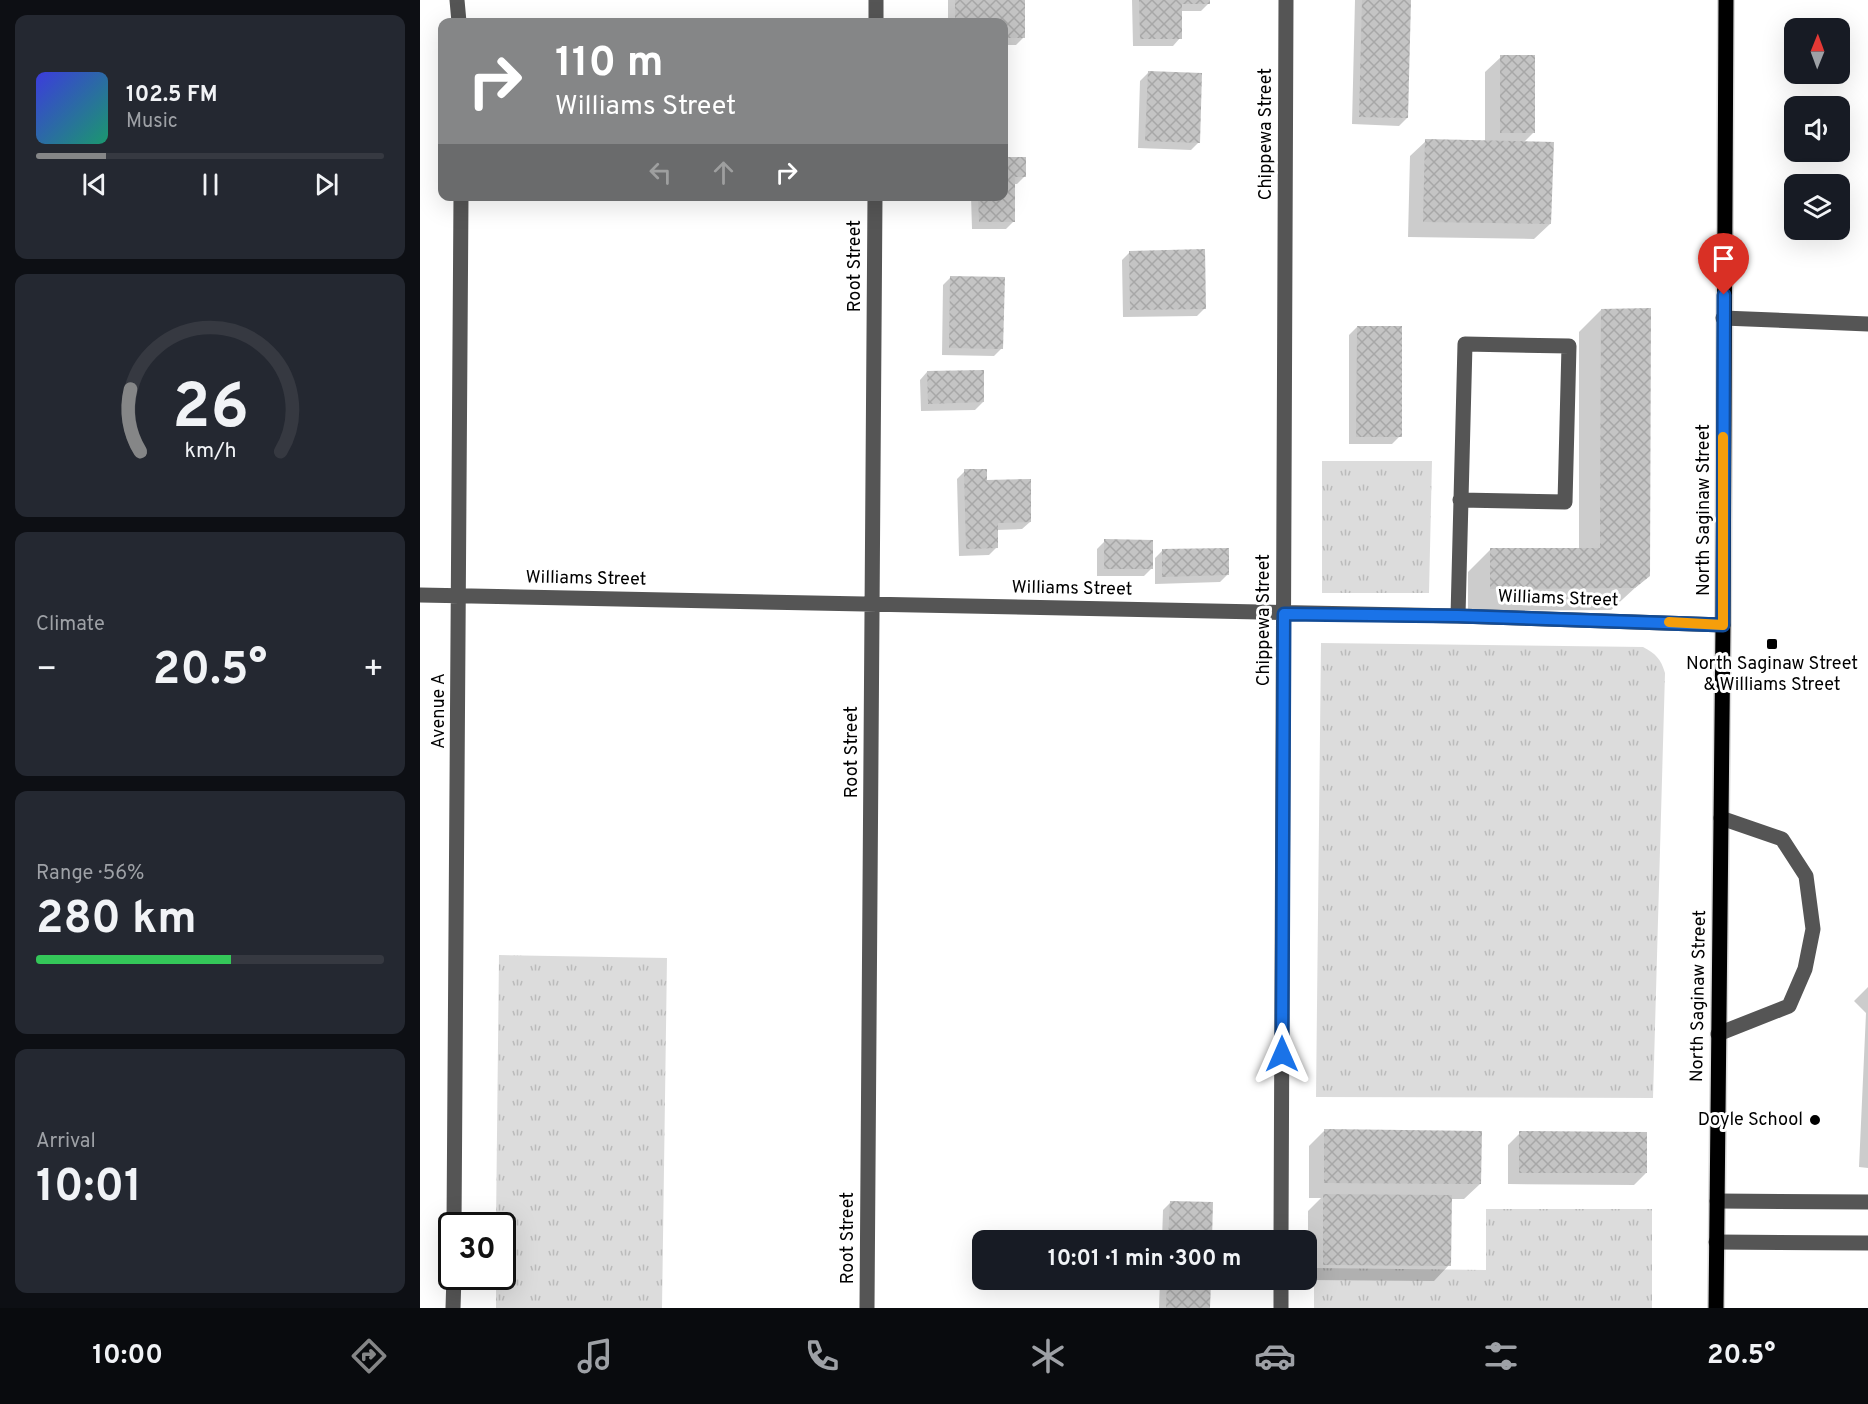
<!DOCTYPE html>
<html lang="en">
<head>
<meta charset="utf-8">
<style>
  body { margin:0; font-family:Overpass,sans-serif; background:#242831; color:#f1f3f6; height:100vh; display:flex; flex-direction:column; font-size:22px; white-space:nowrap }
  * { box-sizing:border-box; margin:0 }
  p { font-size:20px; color:#9ea1a6 }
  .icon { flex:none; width:33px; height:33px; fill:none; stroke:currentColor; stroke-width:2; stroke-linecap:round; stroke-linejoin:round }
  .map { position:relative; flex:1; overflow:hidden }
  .panel { display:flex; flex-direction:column; gap:15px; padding:15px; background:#0d0f14; width:420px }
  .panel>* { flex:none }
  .guide { position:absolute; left:18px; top:18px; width:570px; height:183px; border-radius:12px; box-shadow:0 6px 24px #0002; background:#858687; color:#fff; overflow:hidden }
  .needle { width:39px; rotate:1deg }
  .tools { position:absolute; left:1364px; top:18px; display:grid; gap:12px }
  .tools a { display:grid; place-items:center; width:66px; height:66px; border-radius:12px; background:#171b24; box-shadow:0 6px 24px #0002; font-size:30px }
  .speed { position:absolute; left:18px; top:1212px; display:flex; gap:12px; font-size:30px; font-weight:700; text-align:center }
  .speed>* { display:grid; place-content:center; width:78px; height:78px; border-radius:50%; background:#171b24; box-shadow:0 6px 24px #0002; line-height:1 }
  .speed .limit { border:3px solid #111; border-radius:9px; background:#fff; color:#111 }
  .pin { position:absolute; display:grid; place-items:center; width:51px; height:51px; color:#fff; margin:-62px -26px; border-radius:50% 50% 50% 0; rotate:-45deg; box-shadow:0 0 6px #0007 }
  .pin .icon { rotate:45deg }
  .me { position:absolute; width:66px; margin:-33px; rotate:0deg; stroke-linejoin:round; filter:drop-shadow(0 0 4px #0008) }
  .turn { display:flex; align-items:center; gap:21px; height:126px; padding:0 18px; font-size:27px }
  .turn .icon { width:78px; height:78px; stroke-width:2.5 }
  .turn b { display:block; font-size:42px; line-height:51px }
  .lanes { display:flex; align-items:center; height:57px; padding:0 18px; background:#0003; justify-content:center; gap:30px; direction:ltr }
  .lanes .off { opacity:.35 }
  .big { font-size:45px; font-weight:700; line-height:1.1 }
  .panel .tile { flex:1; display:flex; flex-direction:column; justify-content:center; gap:9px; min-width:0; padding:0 21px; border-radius:12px; background:#242831 }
  .panel .dial { align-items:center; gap:0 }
  .dial svg { height:156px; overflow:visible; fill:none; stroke:#363941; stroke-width:7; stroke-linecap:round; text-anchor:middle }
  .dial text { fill:#f1f3f6; stroke:none }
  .song { display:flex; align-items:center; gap:18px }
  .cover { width:72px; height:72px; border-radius:9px; background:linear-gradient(135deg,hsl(240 70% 55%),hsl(160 70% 35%)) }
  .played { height:6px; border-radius:3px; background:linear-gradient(90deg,#858687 20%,#363941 20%) }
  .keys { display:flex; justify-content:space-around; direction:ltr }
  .heat { display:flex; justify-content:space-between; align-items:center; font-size:33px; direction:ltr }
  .charge { height:9px; border-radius:4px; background:linear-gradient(90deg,#34c759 56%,#363941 0) }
  .trip { position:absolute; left:552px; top:1230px; width:345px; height:60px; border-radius:12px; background:#171b24; box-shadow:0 6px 24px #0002; font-weight:700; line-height:60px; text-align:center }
  .tab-bar { display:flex; height:96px; justify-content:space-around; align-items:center; background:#090b0e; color:#9ea1a6 }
  .tab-bar .icon { width:42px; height:42px }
  .tab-bar .selected { color:#858687 }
  .tab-bar b { font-size:27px; color:#f1f3f6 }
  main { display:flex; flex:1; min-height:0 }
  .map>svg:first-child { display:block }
</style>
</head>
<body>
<main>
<section class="panel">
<div class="tile">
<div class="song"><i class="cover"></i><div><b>102.5 FM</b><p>Music</p></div></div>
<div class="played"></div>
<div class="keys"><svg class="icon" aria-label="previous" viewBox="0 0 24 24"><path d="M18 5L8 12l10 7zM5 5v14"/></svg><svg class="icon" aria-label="pause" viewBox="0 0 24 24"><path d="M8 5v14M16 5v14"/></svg><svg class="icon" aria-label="next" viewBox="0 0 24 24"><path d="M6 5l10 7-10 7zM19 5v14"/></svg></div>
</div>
<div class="tile dial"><svg viewBox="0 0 100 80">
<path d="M14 69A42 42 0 1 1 86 69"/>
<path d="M14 69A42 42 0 0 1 9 37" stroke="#858687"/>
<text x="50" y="56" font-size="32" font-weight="700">26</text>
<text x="50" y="72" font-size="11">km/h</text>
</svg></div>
<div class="tile"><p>Climate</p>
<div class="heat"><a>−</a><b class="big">20.5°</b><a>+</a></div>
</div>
<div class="tile"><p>Range · 56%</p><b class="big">280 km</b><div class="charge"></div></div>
<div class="tile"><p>Arrival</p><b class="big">10:01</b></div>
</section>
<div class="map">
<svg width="1448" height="1308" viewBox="0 0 1448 1308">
  <defs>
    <pattern id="grass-tufts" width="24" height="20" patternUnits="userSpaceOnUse" patternTransform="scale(1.5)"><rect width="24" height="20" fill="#dcdcdc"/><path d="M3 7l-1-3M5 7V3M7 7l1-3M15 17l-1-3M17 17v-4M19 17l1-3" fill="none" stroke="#bbb"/></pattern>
    <pattern id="building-cross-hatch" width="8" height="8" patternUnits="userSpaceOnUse" patternTransform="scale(1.5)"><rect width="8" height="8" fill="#c4c4c4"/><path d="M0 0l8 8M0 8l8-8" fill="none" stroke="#a7a7a7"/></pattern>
  </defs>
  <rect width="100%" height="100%" fill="#fff"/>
  <path fill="url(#grass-tufts)" d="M902 461H1012L1009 593H902Z
    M901 643 1223 647C1236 654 1241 659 1245 673L1233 1098 896 1097Z
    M79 955 247 958 242 1308H76V1277L82 1276V1226L76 1225Z
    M1066 1209H1232V1308H894V1268L1066 1270Z"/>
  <path fill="#0003" d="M528 0H604V37L596 45H584V22H528Z
    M712 0H789V3L781 11H760V38L753 46H713Z
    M935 0H990L987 118 979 126 932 124Z
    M1081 57 1113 133 1103 143 1130 224 1114 239 988 237 990 156 1006 141 1065 142V72Z
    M584 60H586V105L584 108Z
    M728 73 779 142 771 150 718 148 720 81Z
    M605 158V176L597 184H593L594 221 586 229H552L551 196H584V159Z
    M710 252 785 308 777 316 703 317 702 260Z
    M531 277 582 348 574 356 522 355 523 285Z
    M1181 310 1229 575 1191 610 1048 611V572L1070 550H1159V332Z
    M937 327 980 436 972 444H929V335Z
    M507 372 563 402 555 410 501 411 500 380Z
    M545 471 566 481 610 522 602 529 576 530 577 547 569 555 539 556 537 479Z
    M685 541 732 568 724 576H677V549Z
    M742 551 807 575 800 582 735 584V558Z
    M1448 987V1168L1439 1167 1446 1013 1434 1001Z
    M905 1130 1060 1184 1044 1199H1030L1029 1265 1014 1281 888 1280V1211L901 1198H889V1146Z
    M1100 1133 1226 1173 1214 1185 1088 1184V1145Z
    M751 1202 792 1204 791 1240H742L743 1210Z
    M740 1280H789L788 1308H739Z"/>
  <path fill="url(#building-cross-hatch)" d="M535 0H605V38H584V22H535Z
    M719 0H790V4H762V39H720Z
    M942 0H991L988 118 939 117Z
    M1080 55H1115V133H1080Z
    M584 59H587V106H584Z
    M728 71 782 73 780 143 725 141Z
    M1005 139 1134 142 1131 224 1003 222Z
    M584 157H606V177H595V222H559L558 196H584Z
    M785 249 786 309 710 310 709 251Z
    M530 276 585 277 583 349 529 348Z
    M1231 308 1230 576 1215 588 1070 589V548H1180L1181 309Z
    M937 326H982V437H936Z
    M564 370V402L508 404 507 371Z
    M544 469H567V480L611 479V522L578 523V548L546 549Z
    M684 539 733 540V569H684Z
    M809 548V575L742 577V549Z
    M904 1129 1062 1131 1061 1184 904 1183Z
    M1099 1131 1227 1132V1173H1099Z
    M903 1194 1032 1195 1031 1266 903 1265Z
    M750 1201 793 1202 792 1240H748Z
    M747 1280H791L790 1308H746Z"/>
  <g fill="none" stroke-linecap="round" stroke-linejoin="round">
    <g stroke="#dbdbdb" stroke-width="18">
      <path id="major" d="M1296 1308 1303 625 1306 0"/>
    </g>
    <path stroke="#555" stroke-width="15" d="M37 0 39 22
      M456 22V0
      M1303 318 1448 324
      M0 595 1038 616 1303 625
      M1038 616 1045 344 1149 346 1145 502 1040 500
      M1298 1034 1369 1006 1385 969 1393 929 1386 876 1362 839 1301 818
      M1297 1201 1448 1202
      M34 1226 41 196
      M861 1240 866 0
      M1296 1242 1448 1243
      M33 1308 34 1276
      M447 1308 455 196
      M861 1308V1280"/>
    <use href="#major" stroke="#000" stroke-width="15"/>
  </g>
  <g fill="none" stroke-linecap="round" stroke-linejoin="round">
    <g stroke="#114b97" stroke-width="15">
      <path id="route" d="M862 1054 864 614 1038 616 1303 625 1304 295"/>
    </g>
    <use href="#route" stroke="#1a73e8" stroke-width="10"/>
    <path stroke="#f59e0b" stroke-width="10" d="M1249 622 1303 625V437"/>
  </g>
  <g fill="#000" stroke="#fff" stroke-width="2">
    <rect x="1346" y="638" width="12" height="12" rx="3"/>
    <circle cx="1395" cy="1120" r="6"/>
  </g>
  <g text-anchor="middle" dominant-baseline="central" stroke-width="6" stroke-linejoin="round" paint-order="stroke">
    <g font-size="18" fill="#000" stroke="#fff">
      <text transform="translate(846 134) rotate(-90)">Chippewa Street</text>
      <text transform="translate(435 266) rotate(-90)">Root Street</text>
      <text transform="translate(1284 510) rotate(-90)">North Saginaw Street</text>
      <text transform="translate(166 579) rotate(1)">Williams Street</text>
      <text transform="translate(652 589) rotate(1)">Williams Street</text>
      <text transform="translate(1138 599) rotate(2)">Williams Street</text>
      <text transform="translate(844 620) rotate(-90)">Chippewa Street</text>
      <text transform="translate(19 711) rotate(-90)">Avenue A</text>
      <text transform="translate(432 752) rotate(-90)">Root Street</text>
      <text transform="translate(1279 996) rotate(-89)">North Saginaw Street</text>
      <text transform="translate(428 1238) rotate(-90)">Root Street</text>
    </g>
    <g font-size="18" fill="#000" stroke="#fff">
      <text x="1352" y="664">North Saginaw Street<tspan x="1352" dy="21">&amp; Williams Street</tspan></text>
      <text x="1383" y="1120" text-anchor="end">Doyle School</text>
    </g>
  </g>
</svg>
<div class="tools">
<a><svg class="needle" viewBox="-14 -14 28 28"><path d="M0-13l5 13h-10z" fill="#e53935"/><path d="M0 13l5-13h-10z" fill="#9ea1a6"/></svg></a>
<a><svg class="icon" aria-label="sound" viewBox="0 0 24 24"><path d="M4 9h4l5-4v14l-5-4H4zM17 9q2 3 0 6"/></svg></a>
<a><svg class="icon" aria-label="layers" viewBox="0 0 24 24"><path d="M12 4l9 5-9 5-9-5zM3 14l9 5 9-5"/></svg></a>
</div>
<div class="speed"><div class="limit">30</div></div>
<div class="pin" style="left:1304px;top:295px;background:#d93025"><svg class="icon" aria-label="arrive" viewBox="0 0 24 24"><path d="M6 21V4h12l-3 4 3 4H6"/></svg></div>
<svg class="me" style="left:862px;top:1054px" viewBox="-20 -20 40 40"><path d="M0-17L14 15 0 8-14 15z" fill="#1a73e8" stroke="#fff" stroke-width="4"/></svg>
<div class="trip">10:01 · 1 min · 300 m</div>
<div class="guide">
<div class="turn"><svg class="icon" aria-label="right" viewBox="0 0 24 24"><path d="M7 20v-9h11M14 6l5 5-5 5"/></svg><div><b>110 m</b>Williams Street</div></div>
<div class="lanes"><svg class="icon off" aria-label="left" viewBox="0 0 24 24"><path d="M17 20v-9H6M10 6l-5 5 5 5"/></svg><svg class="icon off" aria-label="ahead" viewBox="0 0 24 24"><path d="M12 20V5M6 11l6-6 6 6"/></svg><svg class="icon" aria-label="right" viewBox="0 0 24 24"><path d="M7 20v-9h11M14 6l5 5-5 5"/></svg></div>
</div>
</div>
</main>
<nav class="tab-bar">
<b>10:00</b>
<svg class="icon selected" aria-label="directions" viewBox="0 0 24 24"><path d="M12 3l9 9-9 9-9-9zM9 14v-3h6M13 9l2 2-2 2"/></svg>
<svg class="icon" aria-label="music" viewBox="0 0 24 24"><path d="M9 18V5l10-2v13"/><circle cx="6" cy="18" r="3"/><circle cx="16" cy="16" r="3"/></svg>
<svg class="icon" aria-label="phone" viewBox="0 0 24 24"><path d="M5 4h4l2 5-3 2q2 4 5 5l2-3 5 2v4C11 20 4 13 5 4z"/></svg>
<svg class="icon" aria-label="climate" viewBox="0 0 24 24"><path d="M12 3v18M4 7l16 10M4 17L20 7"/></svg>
<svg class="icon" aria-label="car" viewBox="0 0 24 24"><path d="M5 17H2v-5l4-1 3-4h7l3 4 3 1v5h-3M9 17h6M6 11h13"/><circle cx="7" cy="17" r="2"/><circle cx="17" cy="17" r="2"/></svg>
<svg class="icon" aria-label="filters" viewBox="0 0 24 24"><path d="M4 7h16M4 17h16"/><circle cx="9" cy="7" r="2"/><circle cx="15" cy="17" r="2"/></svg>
<b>20.5°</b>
</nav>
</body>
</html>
